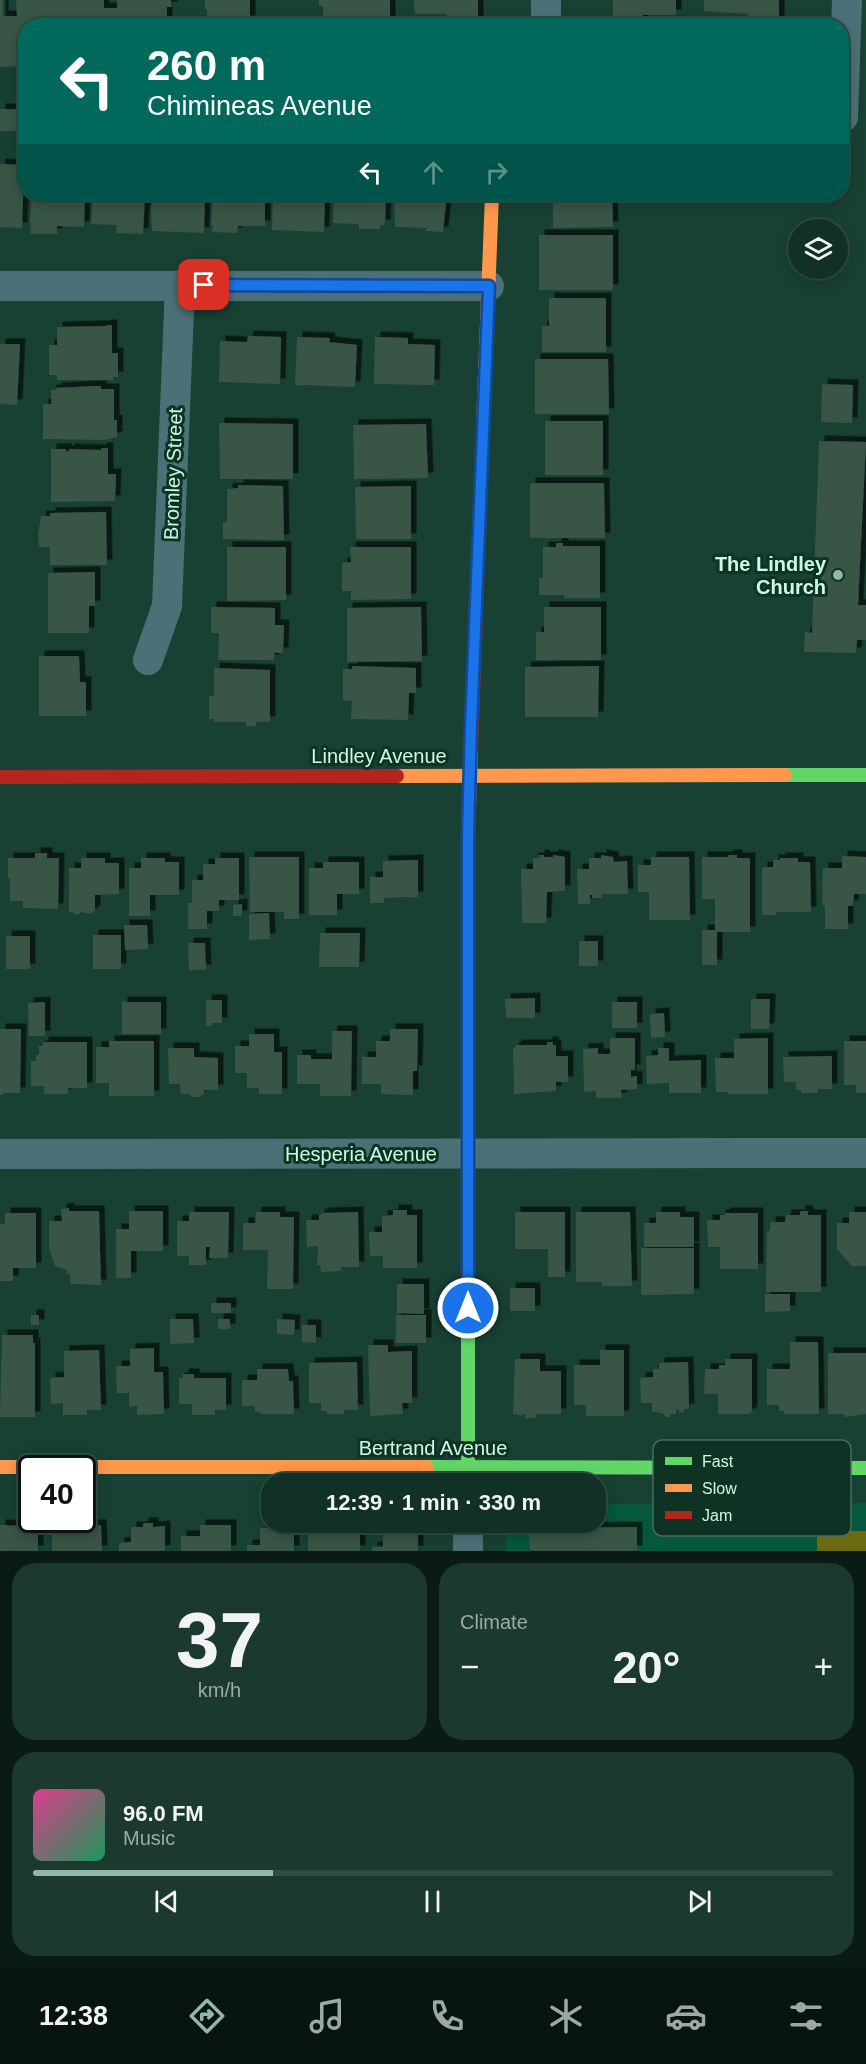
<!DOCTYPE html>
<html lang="en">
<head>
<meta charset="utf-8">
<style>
  body { margin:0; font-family:Arial,sans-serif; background:#1b392e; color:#f1f3f6; height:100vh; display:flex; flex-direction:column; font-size:22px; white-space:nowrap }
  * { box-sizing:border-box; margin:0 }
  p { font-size:20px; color:#9ca9a7 }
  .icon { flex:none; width:33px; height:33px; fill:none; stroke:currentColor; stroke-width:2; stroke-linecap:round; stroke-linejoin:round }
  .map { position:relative; height:1551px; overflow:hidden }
  .drawer { display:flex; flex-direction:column; gap:12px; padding:12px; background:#0a1b15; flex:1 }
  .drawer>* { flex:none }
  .top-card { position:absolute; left:18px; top:18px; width:831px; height:183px; border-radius:24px; box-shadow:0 3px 15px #0003,0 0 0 2px #314c43; background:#00695c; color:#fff; overflow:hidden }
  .buttons { position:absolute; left:788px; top:219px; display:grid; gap:12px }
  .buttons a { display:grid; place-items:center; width:60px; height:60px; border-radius:50%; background:#123126; box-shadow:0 3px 15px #0003,0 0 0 2px #314c43; font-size:30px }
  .speed { position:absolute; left:18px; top:1455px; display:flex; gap:12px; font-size:30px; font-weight:700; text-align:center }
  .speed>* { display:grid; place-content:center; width:78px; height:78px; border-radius:50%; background:#123126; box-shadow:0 3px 15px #0003,0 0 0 2px #314c43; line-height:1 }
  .speed .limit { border:3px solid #111; border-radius:9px; background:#fff; color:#111 }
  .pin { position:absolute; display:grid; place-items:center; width:51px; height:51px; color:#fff; margin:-26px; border-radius:12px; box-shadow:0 3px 9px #0006 }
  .me { position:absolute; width:66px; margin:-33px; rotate:0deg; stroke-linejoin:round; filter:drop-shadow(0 0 4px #0008) }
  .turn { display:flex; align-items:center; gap:21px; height:126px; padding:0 30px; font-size:27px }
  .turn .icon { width:78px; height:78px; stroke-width:2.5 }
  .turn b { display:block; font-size:42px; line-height:51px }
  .lanes { display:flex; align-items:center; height:57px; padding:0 30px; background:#0003; justify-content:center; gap:30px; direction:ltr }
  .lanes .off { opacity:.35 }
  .big { font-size:45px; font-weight:700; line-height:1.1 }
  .drawer .card { flex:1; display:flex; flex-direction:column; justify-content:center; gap:9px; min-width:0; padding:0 21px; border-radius:24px; background:#1b392e }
  .drawer .dial { align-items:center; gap:0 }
  .dial b { font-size:78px; line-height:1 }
  .song { display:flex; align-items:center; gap:18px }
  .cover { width:72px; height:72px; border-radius:9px; background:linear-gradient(135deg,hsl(330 70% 55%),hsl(150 70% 35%)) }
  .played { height:6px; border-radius:3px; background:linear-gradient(90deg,#8fb8a5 30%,#314c43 30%) }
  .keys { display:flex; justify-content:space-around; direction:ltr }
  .heat { display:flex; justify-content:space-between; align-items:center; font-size:33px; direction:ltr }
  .drawer .tiles { flex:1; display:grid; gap:12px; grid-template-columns:1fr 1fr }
  .card:last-child { grid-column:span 2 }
  .trip { position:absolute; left:261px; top:1473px; width:345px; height:60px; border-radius:24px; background:#123126; box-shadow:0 3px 15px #0003,0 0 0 2px #314c43; font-weight:700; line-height:60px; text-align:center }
  .tab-bar { display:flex; height:96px; justify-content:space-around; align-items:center; background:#07140f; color:#9ca9a7 }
  .tab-bar .icon { width:42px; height:42px }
  .tab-bar .current { color:#8fb8a5 }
  .tab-bar b { font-size:27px; color:#f1f3f6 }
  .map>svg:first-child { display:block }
</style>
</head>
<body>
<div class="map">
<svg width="866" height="1551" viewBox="0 0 866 1551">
  <defs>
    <filter id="shadow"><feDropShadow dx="5.5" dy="-5.5" stdDeviation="0" flood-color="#0009"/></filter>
  </defs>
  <rect width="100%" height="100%" fill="#184133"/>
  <path fill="#05573d" d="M866 1503V1551H506V1523L596 1522V1504Z"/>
  <path fill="#6c6a11" d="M817 1531H866V1551H817Z"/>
  <path fill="#385545" filter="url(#shadow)" d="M0 0H3V16H17L16 0H104V8H117V0H171L172 7H167V25L26 26V66L0 67Z
    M205 0H250V21H207V9H205Z
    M319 0H390V26H323V6H319Z
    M414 0H478V24H447V14H415Z
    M613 0H676V15H643V23H613Z
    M704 0H779V23L748 24V14L704 11Z
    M0 109H26V131H0Z
    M0 164 22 165V170H24L22 228 0 227Z
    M32 194H85L84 227 57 226V234H31L30 219Z
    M93 194H145L143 234 116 233 117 225 91 224Z
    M153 194H205L204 233 152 231 151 210Z
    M213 194H265V226H238L237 233 212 232 213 225H211Z
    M273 194H325L324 232 272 230Z
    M334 194H386L385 225H380V229H359V224L333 223Z
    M394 194H447L443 232 426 231V228L395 227Z
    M553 194H612L613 227 553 228Z
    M539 235H613V290H539Z
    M549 298H606V352H542V326H549Z
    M106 325H112V353H118V377H113V380H57V375H49V345H57V327L106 326Z
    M248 336 281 337 280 384 219 382 220 341 247 342Z
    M297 337 330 338 329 342 357 345 355 387 295 385Z
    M375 337 408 338V344L435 345 434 385 374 384Z
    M0 344H20L17 405 0 404Z
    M535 359H608L609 414H535Z
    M822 384 853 385 852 423 821 422Z
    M95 386H101V389H114V420H117V437L104 440 43 439V404H51V390H56V388Z
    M545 421H603V475H545Z
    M219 423 293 424V479H220Z
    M426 424 428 478 354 479 353 425Z
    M819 441 866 442 858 605H866V640H857L856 653 804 652 805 632 812 633Z
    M101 448H108V474H116L115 501 51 502V449H66V451H69V449L101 450Z
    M530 483H604L605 538H530Z
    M238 485 283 486 284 540 223 539V522H227V489L238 488Z
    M411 486V539H356L355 487Z
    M101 512H106L107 565H50V547H39L38 534 41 516H50V513Z
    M556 543H563V546H600V598H564V595H539V578H543V547H556Z
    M227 547H286V600L227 601Z
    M350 547H411V599L351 600V591H342V563L351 562Z
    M95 572V606H89V633H48V573Z
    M211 607 275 608V625H284L283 653H274V660H218L219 633H211Z
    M421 607 422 661 347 662V608Z
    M544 607H601V660H536V632H544Z
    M39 656H79L80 682H86V716H39Z
    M352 666 416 668V693H409L408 720 351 719 352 701 343 700V669H352Z
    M599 666 598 717H525V667Z
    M214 668 270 670V722H256V726H246V722H214V719H209V696H214Z
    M35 853H47V858H59L58 909 23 908V901H10V878H8V858H35Z
    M539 855H544V857H553V855L565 857V891L547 892 546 923H522L521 869H533V858H539Z
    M601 855 613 857 614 862 627 861 628 894H602V898H592V895H590V904H578L577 869H589V858H601Z
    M728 855H737V858H750V932H717V965H702V930H715V899H702V857H728Z
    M842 856 866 857V894H854L853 906H848V929H825V906L822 905 823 868H842Z
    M249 857H299V919H284V912H250Z
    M651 857H689L690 920H649V892H638V865H651Z
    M81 858H105V863H119V894L95 895V911L92 912V914L80 912V914H73V912H69V868H81Z
    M141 858H165V862H179V895H150V916H129V868H141Z
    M215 858H239V900H219V911H207V929H188V903H192V880H203V864H215Z
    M780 858H798V862H810L811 912H776V915H762V867H773V860H780Z
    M418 860V897L384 898V903H370V877H383V861Z
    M323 862H359V894H337V915H309V868H323Z
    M242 904V916H233V905Z
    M269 913 270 939 249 940V914Z
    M124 925H147L148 949 125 950Z
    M320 933H360L359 967H319Z
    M93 935H121V969H93Z
    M6 936H30V969H6Z
    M579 941H598V966H579Z
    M188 943H205L206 970H189Z
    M535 998V1018H506L505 999Z
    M751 999H770L769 1029H751Z
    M206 1000H222V1023H212V1026H206Z
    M45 1002V1036H29L28 1003Z
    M122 1002H161V1034H122Z
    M612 1002H637V1028H612Z
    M664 1013 665 1037 651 1038 650 1014Z
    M0 1029H21L20 1093H3V1095H0Z
    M390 1029H418L417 1071H413V1095L381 1094V1084H362V1057H376V1041H390Z
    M332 1031H352L351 1096H320V1084H297V1055H311V1059H332Z
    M249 1034H274V1052H282V1094H259V1088H247V1073H235V1046H249Z
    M610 1038H635V1070H631V1077L637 1076V1089L621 1090 622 1098H596V1091L584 1092 583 1049 598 1048V1054H610Z
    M768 1038V1094H728V1092H716L715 1058H734V1039Z
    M109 1041H154V1096H109V1083H96V1047H109Z
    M844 1041H866V1093H856V1085H844Z
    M43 1042H87V1088H68V1094H44V1086H31V1061H36V1055H39V1046H43Z
    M547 1042H553V1045H556V1056H568V1082H556V1091L514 1094 513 1049 517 1045H547Z
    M168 1048H194V1057L218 1058V1090H204V1094L199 1097H192L189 1094H181L180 1084H169Z
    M658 1048H669V1061L701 1060V1093H669V1083L647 1084 646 1056 658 1055Z
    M832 1056V1089H818V1093H801V1090H796V1082H784L783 1057Z
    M69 1208V1211H99L101 1285 70 1284V1274H67V1270L55 1266 49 1248V1221H62L61 1209Z
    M393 1210H407V1215H417V1268H383V1256H370L369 1232H382V1216L393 1215Z
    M129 1211H163V1251H131V1278H116V1229H129Z
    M800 1211H808V1215H821V1292H766L767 1231H770V1222H785L786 1215H800Z
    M189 1212H229L228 1258H209L210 1247H206V1265H189V1256H177V1221H189Z
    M256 1212H280V1217H294L293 1289H267L268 1250H243V1223H255Z
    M358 1212 359 1267H341V1271L321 1272 320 1265H317L318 1246 307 1247 306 1220H319V1215L324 1213Z
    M515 1212H565V1277H548V1249H515Z
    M576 1212H630L632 1286H602V1282H576Z
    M656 1212H680V1217H694V1247H644V1223H656Z
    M849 1212H866V1266H852L837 1249V1223H849Z
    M5 1213H36V1268H13V1281H0V1224H5Z
    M725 1213H758V1269H720V1247H708L707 1220H720V1215H725Z
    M641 1248H694V1294L641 1295Z
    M397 1284H424V1314L397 1313Z
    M510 1288H535V1311H510Z
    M765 1294H790V1311L765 1312Z
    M211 1303H231V1313H211Z
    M31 1315H39V1325H31Z
    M396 1315H426V1343H396Z
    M170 1319H193L194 1343 170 1344Z
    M218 1319H230V1329H218Z
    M277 1319 295 1320 294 1335 277 1334Z
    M302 1325H316V1343L302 1342Z
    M2 1335H33V1343H35V1417H0Z
    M790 1342H818L819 1414H784V1411H779V1405H767V1369H790Z
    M368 1345H388V1352L412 1351V1403H402L403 1414 370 1416Z
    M154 1348V1372H163L164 1414 137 1415V1406L129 1407V1393H117L116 1366H130V1349Z
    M99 1350 101 1410H87V1415H63V1403L51 1404 50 1378 64 1377V1351Z
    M600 1350H624V1416H586V1405H574V1365H600Z
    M828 1353H866V1414L844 1417V1414H828Z
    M515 1359H540V1371H561V1414H536V1418H525V1414H522V1416L513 1414Z
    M725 1359H752V1411L750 1414H718V1394H704L705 1369H719V1365H725Z
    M357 1362 358 1410H344V1414H327V1411H321V1403H309V1363Z
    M688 1362 689 1409H684V1412L679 1413V1409H676V1414H670V1417H665L664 1414 652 1411V1403H641L640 1378 653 1377V1369H659V1363Z
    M257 1369H288L289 1381H293L294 1414H260V1412H255V1406H242V1380H257Z
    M183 1374H194V1378H226V1410H215V1415H192V1404H179V1378H183Z
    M143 1523H153V1527L165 1526V1551H119V1543L131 1542V1527H143Z
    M64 1524 101 1525 102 1551H52V1534H64Z
    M0 1525 24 1526V1531H38V1551H0Z
    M200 1525H231V1551H181V1536H200Z
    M320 1525H360V1551H308V1534H320Z
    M637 1527V1551H530L529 1528Z
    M260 1528H294V1551H247V1545H260Z
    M383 1532H418V1551H372V1547H383Z"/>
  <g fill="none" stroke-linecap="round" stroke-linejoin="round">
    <path stroke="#4b7177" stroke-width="30" d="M546 26V0
      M843 117 847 0
      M0 286H489
      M148 660 167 606 180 285
      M0 1154 866 1153
      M468 1522V1551"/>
    <path stroke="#63d668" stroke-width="14" d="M785 775H866
      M468 1194V1484
      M427 1467 866 1468"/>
    <path stroke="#ff974d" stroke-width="14" d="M483 426 492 194
      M397 776 785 775
      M468 1194V835L471 751
      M0 1467H427"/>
    <path stroke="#b3261e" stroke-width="14" d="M471 751 483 426
      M0 777 397 776"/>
  </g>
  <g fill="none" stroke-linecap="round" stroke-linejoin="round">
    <g stroke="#114b97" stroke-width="15">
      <path id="route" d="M204 285 489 286 471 726 468 835V1308"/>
    </g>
    <use href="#route" stroke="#1a73e8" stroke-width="10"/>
  </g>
  <circle fill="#8fb8a5" stroke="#0e3324" stroke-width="2" cx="838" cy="575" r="6"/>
  <g text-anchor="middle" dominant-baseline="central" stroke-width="6" stroke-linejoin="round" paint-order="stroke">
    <g font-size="20" fill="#cff8e3" stroke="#0e3324">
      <text transform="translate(173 474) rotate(-88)">Bromley Street</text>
      <text x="379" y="756">Lindley Avenue</text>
      <text x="361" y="1154">Hesperia Avenue</text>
      <text x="433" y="1448">Bertrand Avenue</text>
    </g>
    <g font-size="20" font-weight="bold" fill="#cff8e3" stroke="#0e3324" text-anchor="end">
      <text x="826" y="564">The Lindley<tspan x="826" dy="23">Church</tspan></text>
    </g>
  </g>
  <rect x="653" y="1440" width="198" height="96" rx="9" fill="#0e3324" stroke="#486e5d" stroke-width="1.5"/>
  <rect x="665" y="1457" width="27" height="8" fill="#63d668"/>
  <rect x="665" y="1484" width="27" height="8" fill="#ff974d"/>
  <rect x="665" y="1511" width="27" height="8" fill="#b3261e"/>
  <g font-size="16" fill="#cff8e3">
    <text x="702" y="1467">Fast</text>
    <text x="702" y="1494">Slow</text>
    <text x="702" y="1521">Jam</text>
  </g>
</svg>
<div class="buttons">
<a><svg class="icon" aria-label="layers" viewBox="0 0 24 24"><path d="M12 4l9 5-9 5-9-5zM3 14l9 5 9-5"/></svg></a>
</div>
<div class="speed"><div class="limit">40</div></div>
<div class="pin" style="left:204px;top:285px;background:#d93025"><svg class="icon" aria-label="arrive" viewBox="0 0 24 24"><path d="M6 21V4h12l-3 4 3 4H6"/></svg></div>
<svg class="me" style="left:468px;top:1308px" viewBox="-20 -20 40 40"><circle r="17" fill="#1a73e8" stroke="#fff" stroke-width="3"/><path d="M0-11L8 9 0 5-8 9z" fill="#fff"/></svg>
<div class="trip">12:39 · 1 min · 330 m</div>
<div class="top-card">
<div class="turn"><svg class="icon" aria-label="left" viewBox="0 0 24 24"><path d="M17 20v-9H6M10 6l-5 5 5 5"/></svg><div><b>260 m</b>Chimineas Avenue</div></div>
<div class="lanes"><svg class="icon" aria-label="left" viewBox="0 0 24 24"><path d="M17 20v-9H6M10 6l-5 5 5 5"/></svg><svg class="icon off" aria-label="ahead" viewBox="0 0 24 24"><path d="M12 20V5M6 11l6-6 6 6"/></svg><svg class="icon off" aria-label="right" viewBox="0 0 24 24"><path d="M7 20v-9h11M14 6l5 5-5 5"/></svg></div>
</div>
</div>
<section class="drawer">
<div class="tiles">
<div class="card dial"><b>37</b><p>km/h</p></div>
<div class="card"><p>Climate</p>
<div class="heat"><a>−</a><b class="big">20°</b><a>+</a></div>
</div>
<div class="card">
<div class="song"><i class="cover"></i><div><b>96.0 FM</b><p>Music</p></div></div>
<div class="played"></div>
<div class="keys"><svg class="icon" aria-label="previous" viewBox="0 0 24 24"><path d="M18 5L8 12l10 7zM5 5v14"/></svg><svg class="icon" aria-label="pause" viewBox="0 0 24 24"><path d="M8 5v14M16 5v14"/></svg><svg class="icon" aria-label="next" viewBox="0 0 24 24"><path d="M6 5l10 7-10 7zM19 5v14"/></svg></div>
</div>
</div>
</section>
<nav class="tab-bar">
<b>12:38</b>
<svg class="icon current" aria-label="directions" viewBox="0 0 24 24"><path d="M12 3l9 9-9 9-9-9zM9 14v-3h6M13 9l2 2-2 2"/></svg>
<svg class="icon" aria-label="music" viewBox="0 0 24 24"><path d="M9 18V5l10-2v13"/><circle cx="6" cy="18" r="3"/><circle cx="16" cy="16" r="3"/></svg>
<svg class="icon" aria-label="phone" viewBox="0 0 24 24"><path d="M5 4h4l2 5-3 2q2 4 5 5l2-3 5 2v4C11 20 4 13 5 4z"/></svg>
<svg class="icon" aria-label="climate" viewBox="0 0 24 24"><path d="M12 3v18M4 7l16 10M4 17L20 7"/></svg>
<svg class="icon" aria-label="car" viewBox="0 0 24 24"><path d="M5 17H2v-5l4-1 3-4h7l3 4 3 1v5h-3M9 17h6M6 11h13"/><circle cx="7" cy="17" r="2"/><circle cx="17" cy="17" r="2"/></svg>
<svg class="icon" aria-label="filters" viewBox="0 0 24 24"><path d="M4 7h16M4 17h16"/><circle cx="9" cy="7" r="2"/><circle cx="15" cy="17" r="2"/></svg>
</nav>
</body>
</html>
